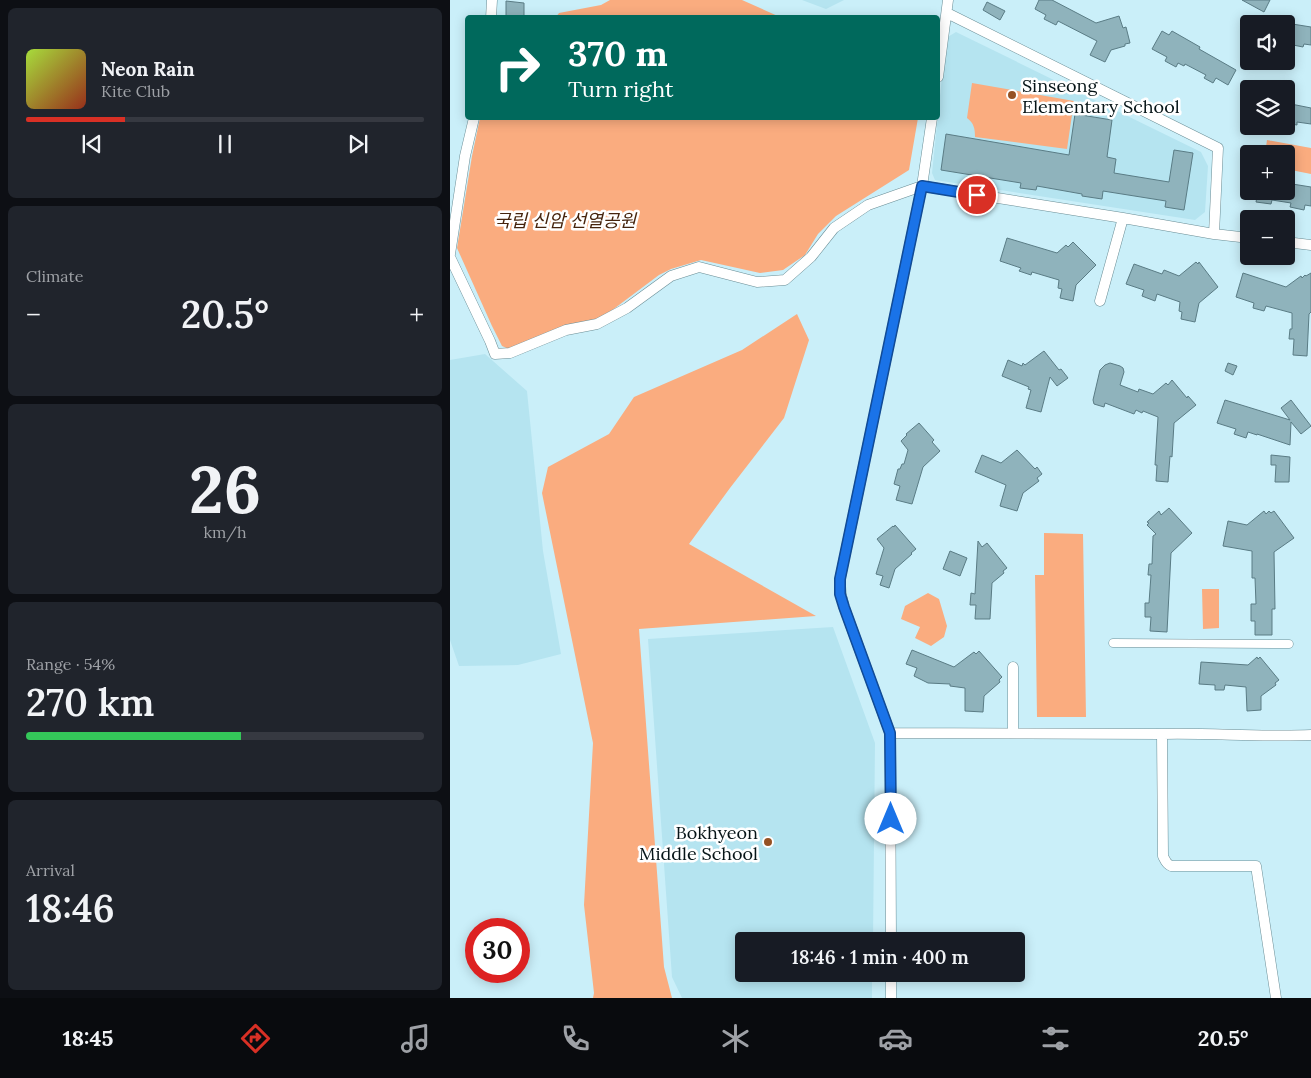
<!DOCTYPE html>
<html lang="en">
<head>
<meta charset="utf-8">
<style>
  body { margin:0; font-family:Lora,"Noto Sans KR",serif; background:#20242c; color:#f1f3f6; height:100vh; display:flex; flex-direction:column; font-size:19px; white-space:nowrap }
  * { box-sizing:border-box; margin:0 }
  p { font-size:16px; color:#9ea1a6 }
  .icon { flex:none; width:28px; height:28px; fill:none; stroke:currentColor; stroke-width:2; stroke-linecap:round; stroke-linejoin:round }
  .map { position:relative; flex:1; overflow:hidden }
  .details { display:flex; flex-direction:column; gap:8px; padding:8px; background:#0d0f14; width:450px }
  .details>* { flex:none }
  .banner { position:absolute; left:15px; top:15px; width:475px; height:105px; border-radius:5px; box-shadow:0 2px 12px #0003; background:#00695c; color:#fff; overflow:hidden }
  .fabs { position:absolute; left:790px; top:15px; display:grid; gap:10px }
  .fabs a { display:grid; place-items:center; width:55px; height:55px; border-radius:5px; background:#171b24; box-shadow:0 2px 12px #0003; font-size:25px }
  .speed { position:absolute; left:15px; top:918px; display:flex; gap:10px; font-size:25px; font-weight:700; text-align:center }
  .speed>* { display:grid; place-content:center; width:65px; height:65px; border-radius:50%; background:#171b24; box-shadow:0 2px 12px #0003; line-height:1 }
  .speed .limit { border:8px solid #d22; background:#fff; color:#111 }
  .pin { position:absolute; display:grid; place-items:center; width:42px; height:42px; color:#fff; margin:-21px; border:2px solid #fff; border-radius:50%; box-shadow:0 1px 5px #0007 }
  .me { position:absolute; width:55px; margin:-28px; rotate:0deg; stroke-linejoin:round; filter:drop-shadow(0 0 4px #0008) }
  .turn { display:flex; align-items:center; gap:18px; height:105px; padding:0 20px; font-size:22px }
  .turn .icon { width:65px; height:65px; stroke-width:2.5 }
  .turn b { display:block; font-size:35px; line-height:42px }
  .big { font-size:38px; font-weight:600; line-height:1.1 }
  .details .tile { flex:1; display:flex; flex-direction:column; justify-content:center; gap:8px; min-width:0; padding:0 18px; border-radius:8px; background:#20242c }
  .details .dial { align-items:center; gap:0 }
  .dial b { font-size:65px; line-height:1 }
  .song { display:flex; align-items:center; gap:15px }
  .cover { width:60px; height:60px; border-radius:8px; background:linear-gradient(135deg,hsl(80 70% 55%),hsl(10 70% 35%)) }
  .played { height:5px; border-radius:2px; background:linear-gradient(90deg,#d93025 25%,#363941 25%) }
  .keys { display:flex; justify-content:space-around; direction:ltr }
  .heat { display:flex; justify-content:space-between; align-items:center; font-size:28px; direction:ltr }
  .charge { height:8px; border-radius:4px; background:linear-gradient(90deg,#34c759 54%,#363941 0) }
  .trip { position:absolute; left:285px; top:932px; width:290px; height:50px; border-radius:5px; background:#171b24; box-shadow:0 2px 12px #0003; font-weight:600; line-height:50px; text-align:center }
  .menu { display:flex; height:80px; justify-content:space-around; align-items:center; background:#090b0e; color:#9ea1a6 }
  .menu .icon { width:35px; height:35px }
  .menu .current { color:#d93025 }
  .menu b { font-size:22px; color:#f1f3f6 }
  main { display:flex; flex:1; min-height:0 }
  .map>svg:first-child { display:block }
</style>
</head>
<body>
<main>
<section class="details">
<div class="tile">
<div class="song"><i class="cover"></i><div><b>Neon Rain</b><p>Kite Club</p></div></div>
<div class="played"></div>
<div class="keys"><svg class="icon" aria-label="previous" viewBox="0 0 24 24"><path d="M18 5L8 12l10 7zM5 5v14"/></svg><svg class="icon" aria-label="pause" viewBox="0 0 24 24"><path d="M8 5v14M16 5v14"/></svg><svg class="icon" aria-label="next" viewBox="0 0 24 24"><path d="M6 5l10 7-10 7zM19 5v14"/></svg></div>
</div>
<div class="tile"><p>Climate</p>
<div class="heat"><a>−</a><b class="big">20.5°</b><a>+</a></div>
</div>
<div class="tile dial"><b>26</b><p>km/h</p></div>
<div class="tile"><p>Range · 54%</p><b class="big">270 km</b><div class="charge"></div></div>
<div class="tile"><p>Arrival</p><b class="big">18:46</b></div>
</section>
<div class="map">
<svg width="861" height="998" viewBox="0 0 861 998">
  <rect width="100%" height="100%" fill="#caeff9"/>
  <path fill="#b5e4f0" d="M352 0H394L376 9Z
    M506 32 751 152 758 166 755 212 745 220 485 180 482 173 496 38Z
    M35 354 77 391 93 551 111 654 68 665 9 666 0 640V360Z
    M383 627 425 743 423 941H294V974H422V998H232L222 977 198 639Z"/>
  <path fill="#faac7f" d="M160 0H292L330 17H106L109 13 151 5Z
    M522 83 624 101 617 149 525 137C525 129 524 123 517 118Z
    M30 118H468L459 170 386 216 368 234 355 255 333 270 310 273 251 260 221 269 209 275 149 320 113 326 61 350 52 346 42 326 7 248 22 156Z
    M817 140 861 148V174L836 169V154H815Z
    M347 314 359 340 334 418 280 488 239 544 366 616 189 629 214 967 222 998H143L144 993 134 905 143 743 92 493 98 467 159 434 184 397 292 350Z
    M594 533 633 534 636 717H587L585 575H594Z
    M752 589H769V628L753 629Z
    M478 593 489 599 497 626 494 637 481 646 465 638 470 627 451 619 455 606Z"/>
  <path fill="#8fb3bc" stroke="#5a7c85" d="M589 0H602L646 23 669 16 673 28 676 27 680 43 675 44V46L661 50 655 62 640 55 647 41 608 21 606 25 594 19 596 15 585 9Z
    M792 0H820L814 12Z
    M56 1 74 3V18H56Z
    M537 2 555 11 550 20 533 10Z
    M836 23 861 27V45L854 44 853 47 843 45 844 40 836 39Z
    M712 31 719 35 722 31 750 47 749 49 786 70 778 85 766 78 763 83 754 78 756 75 735 64 734 66 728 63 726 67 715 61 717 57 702 49Z
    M836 103 861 108V124L847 122V125L836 123Z
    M625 114 662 120 657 157 666 159 664 173 719 182 724 150 743 153 734 210 715 207 716 201 653 191 652 199 632 196V194L587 186 586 190 570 188 571 183 491 170 496 134 619 155Z
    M836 183 861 187V206L855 205 854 210 840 207 841 203 822 200 821 204 806 202 807 197 802 196 803 191H836Z
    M557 238 607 253 616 245 618 247 623 242 646 265 626 285 623 301 610 298 612 289 608 288 609 280 582 272 581 275 569 271 571 268 550 261Z
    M746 262 748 264 749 262 768 287 749 303 745 322 731 319 732 312 729 311 730 302 707 294 705 301 692 296 694 290 676 284 684 264 712 274 714 270 729 276Z
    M793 273 836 287 851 276 852 278 855 275 856 276 861 273V312L859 314 857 356 843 355 844 339H839L840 329H842V313L816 306 814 311 803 308 804 303 786 297Z
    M594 351 609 370 611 369 618 378 607 386 600 377 591 412 576 408 581 390 578 389 579 387 552 376 558 360 572 366 573 363 575 365Z
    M660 363 670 366 673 368 674 372 670 385 688 392 689 389 703 394 716 383 718 385 722 380 737 398 738 396 746 405 724 423 722 457 720 456 718 482 706 481 707 465H705L708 417 693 411 692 413 686 410 684 414 655 403 654 407 644 404 643 400 650 370 655 365Z
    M778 363 787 366 783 375 775 371Z
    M775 400 840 420 831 408 841 400 861 426 851 434 841 422 840 445 807 434V435L798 432 796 438 784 434 786 429 767 423Z
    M469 423 484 440 482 442 490 451 473 467 462 504 446 500 450 486 444 484 448 469H450L452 464H454L458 450 451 441 457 435 456 434Z
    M567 450 585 469 587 467 592 474 587 478 589 481 573 493 567 511 550 506 556 485 525 472 532 455 551 463Z
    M821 455 840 457 839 482H825L826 465H821Z
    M719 508 742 533 721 553 717 632 700 631 701 617H695V603H699L701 575H698L699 564H702L703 536 706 534 697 525 699 523 697 522 709 511 711 515Z
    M814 511 816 514 819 511 821 513 824 511 844 538 824 552 825 609H822V635H805V621H801V604H806L805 578H802V551L773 546 778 521 797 525Z
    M445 525 466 549 461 553 462 554 445 569 439 588 430 585 433 576 426 574 434 548 427 539 443 526 444 527Z
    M528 541 532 547 537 543 557 568 553 571 554 573 542 583 540 619H525L526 605H520L521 593 525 594Z
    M500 551 517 558 510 576 493 569Z
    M462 650 504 667 524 652 526 654 529 651 552 677 549 680 550 682 534 696 533 712 515 711V688L500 686V684L478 683 464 676 467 668 456 664Z
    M807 657 808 659 810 657 829 680 825 683 826 685 811 696V710L797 711 796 687 775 685 774 690H765V685L749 684 751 662 798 665Z"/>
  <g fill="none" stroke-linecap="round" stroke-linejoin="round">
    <g stroke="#6a8d95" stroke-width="9">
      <path id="pedestrian" d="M663 643 839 644"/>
    </g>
    <g stroke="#6a8d95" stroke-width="11">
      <path id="minor" d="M497 13 768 148 764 234 799 238
        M41 18 42 0
        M488 77 498 0
        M482 118 472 186 673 218 764 234
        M836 242 861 245
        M0 254 15 156 24 118
        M0 257 40 341 45 354 60 353 116 330 147 324 177 308 221 276 249 267 307 282 335 280 361 257 384 228 418 205 472 186
        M650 301 673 218
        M563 667V732
        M440 733C531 733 622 734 713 734 762 733 812 737 861 735
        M712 734 713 856C715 860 716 864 721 866H806L826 998
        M441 941 440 733 394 607 391 594 390 579 472 186
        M441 974V998"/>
    </g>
    <use href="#pedestrian" stroke="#fff" stroke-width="8"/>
    <use href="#minor" stroke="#fff" stroke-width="10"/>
  </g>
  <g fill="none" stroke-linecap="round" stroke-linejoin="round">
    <g stroke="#114b97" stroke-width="12">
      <path id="route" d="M441 819 440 733 394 607 390 594V579L472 186 527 195"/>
    </g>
    <use href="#route" stroke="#1a73e8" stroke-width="9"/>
  </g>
  <g fill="#965224" stroke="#fff" stroke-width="2">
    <circle cx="562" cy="95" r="5"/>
    <circle cx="318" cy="842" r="5"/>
  </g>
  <g text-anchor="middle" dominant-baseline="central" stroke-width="5" stroke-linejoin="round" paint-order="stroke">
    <g font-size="18" fill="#061417" stroke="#fff" text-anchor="start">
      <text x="572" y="85">Sinseong<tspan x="572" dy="21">Elementary School</tspan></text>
      <text x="308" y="832" text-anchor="end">Bokhyeon<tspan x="308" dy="21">Middle School</tspan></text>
    </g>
    <g font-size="18" font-style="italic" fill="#46240d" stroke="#fff">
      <text x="115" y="220">국립 신암 선열공원</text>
    </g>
  </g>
</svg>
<div class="fabs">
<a><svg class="icon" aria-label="sound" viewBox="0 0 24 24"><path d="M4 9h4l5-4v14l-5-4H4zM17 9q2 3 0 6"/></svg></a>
<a><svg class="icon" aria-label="layers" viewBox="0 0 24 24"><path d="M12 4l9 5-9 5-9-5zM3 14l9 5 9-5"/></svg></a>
<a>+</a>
<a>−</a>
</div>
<div class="speed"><div class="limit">30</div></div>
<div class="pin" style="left:527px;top:195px;background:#d93025"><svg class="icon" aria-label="arrive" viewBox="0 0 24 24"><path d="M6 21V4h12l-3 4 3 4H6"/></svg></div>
<svg class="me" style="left:441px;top:819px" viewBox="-20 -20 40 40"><circle r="19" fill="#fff"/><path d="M0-13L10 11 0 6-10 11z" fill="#1a73e8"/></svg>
<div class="trip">18:46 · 1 min · 400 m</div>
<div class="banner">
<div class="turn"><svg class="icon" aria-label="right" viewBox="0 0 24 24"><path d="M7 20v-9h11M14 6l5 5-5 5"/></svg><div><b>370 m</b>Turn right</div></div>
</div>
</div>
</main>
<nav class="menu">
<b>18:45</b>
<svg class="icon current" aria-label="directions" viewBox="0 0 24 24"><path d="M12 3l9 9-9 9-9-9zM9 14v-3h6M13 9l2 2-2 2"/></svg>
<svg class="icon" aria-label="music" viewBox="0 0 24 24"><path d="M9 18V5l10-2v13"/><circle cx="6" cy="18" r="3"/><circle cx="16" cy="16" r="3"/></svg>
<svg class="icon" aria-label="phone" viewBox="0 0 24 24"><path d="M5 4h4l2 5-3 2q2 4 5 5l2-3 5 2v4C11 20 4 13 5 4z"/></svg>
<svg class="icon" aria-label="climate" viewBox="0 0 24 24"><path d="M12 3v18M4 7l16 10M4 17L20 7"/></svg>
<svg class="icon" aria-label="car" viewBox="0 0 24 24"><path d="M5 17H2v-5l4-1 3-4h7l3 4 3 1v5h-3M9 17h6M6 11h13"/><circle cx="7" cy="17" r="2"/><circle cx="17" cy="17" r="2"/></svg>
<svg class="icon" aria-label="filters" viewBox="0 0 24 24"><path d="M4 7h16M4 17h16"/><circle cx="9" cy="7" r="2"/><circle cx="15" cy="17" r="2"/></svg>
<b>20.5°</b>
</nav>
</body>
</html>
